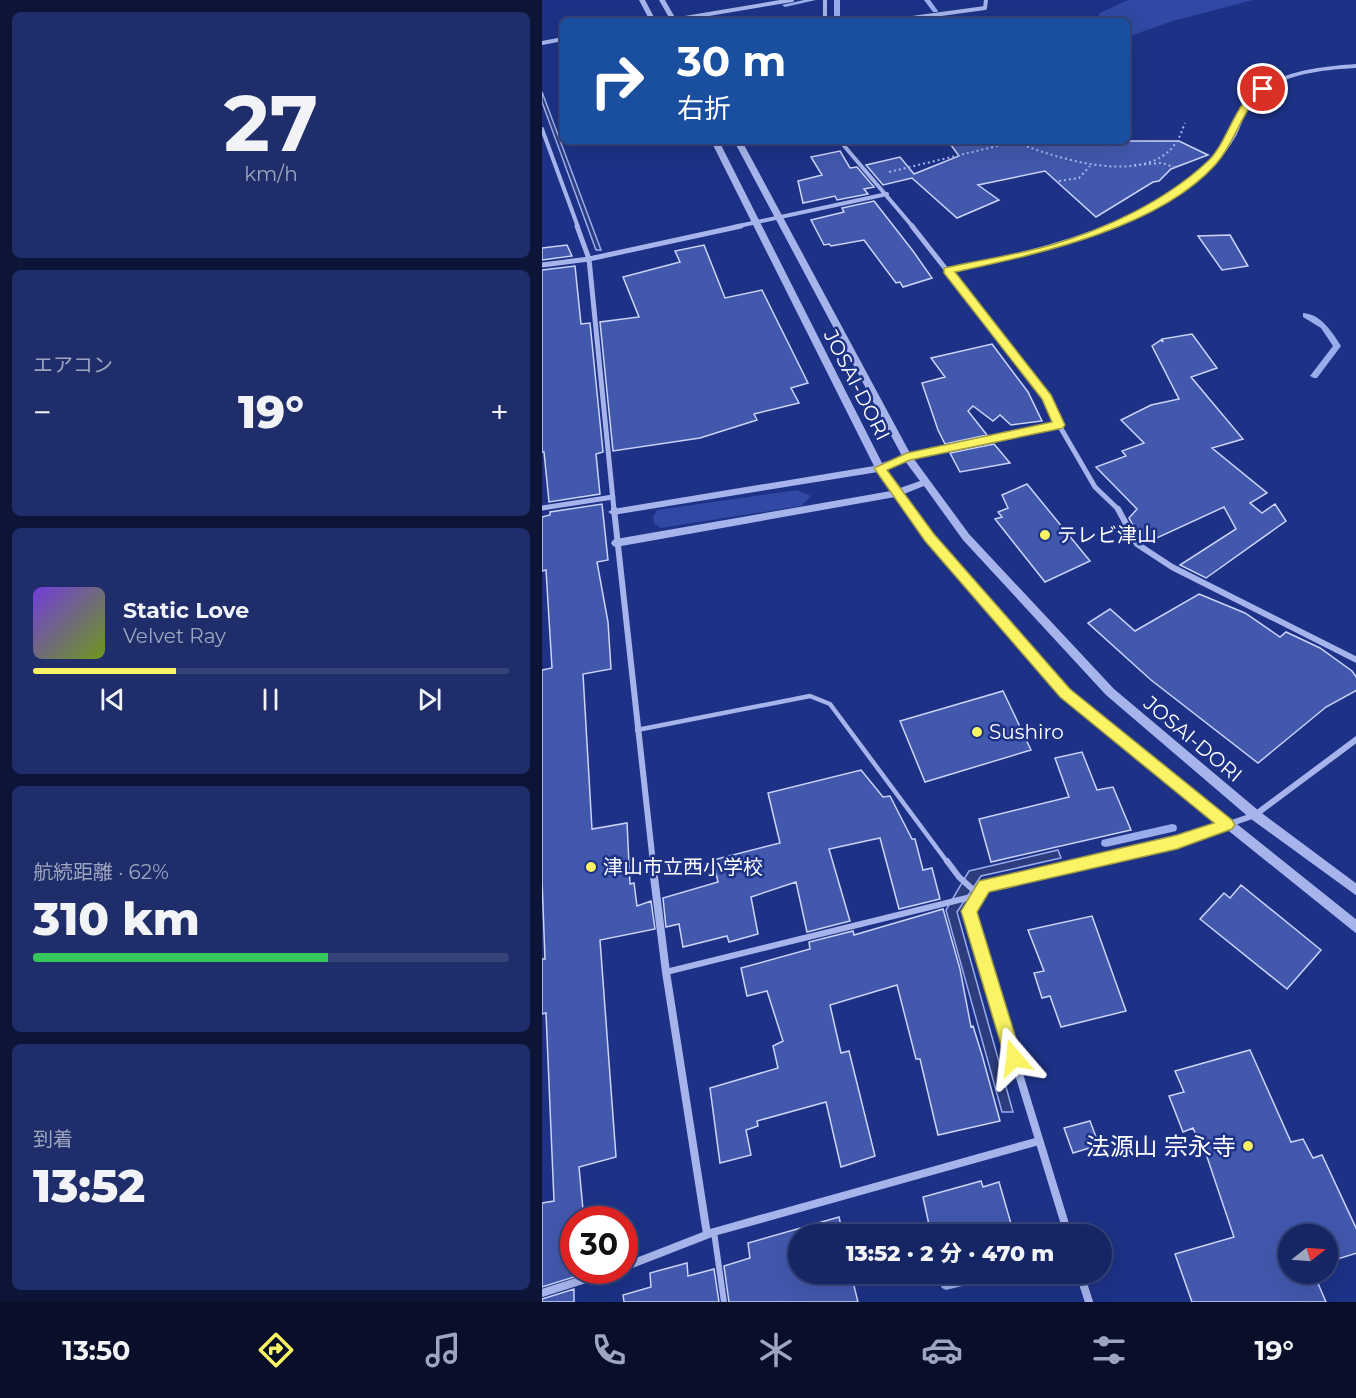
<!DOCTYPE html>
<html lang="ja">
<head>
<meta charset="utf-8">
<style>
  body { margin:0; font-family:Montserrat,"Noto Sans JP",sans-serif; background:#1f2e6a; color:#f1f3f6; height:100vh; display:flex; flex-direction:column; font-size:22px; white-space:nowrap }
  * { box-sizing:border-box; margin:0 }
  p { font-size:20px; color:#9ea5bf }
  .icon { flex:none; width:33px; height:33px; fill:none; stroke:currentColor; stroke-width:2; stroke-linecap:round; stroke-linejoin:round }
  .map { position:relative; flex:1; overflow:hidden }
  .drawer { display:flex; flex-direction:column; gap:12px; padding:12px; background:#0c1537; width:542px }
  .drawer>* { flex:none }
  .guide { position:absolute; left:18px; top:18px; width:570px; height:126px; border-radius:9px; box-shadow:0 6px 24px #0002,0 0 0 2px #354378; background:#1a4fa0; color:#fff; overflow:hidden }
  .needle { width:39px; rotate:73deg }
  .controls { position:absolute; left:736px; top:1224px; display:grid; gap:12px }
  .controls a { display:grid; place-items:center; width:60px; height:60px; border-radius:50%; background:#162664; box-shadow:0 6px 24px #0002,0 0 0 2px #354378; font-size:30px }
  .speed { position:absolute; left:18px; top:1206px; display:flex; gap:12px; font-size:30px; font-weight:700; text-align:center }
  .speed>* { display:grid; place-content:center; width:78px; height:78px; border-radius:50%; background:#162664; box-shadow:0 6px 24px #0002,0 0 0 2px #354378; line-height:1 }
  .speed .limit { border:9px solid #d22; background:#fff; color:#111 }
  .pin { position:absolute; display:grid; place-items:center; width:51px; height:51px; color:#fff; margin:-26px; border:3px solid #fff; border-radius:50%; box-shadow:0 2px 6px #0007 }
  .me { position:absolute; width:66px; margin:-33px; rotate:343deg; stroke-linejoin:round; filter:drop-shadow(0 0 4px #0008) }
  .turn { display:flex; align-items:center; gap:21px; height:126px; padding:0 18px; font-size:27px }
  .turn .icon { width:78px; height:78px; stroke-width:2.5 }
  .turn b { display:block; font-size:42px; line-height:51px }
  .big { font-size:45px; font-weight:800; line-height:1.1 }
  .drawer .tile { flex:1; display:flex; flex-direction:column; justify-content:center; gap:9px; min-width:0; padding:0 21px; border-radius:9px; background:#1f2e6a }
  .drawer .dial { align-items:center; gap:0 }
  .dial b { font-size:78px; line-height:1 }
  .song { display:flex; align-items:center; gap:18px }
  .cover { width:72px; height:72px; border-radius:9px; background:linear-gradient(135deg,hsl(260 70% 55%),hsl(80 70% 35%)) }
  .played { height:6px; border-radius:3px; background:linear-gradient(90deg,#faf364 30%,#354378 30%) }
  .keys { display:flex; justify-content:space-around; direction:ltr }
  .heat { display:flex; justify-content:space-between; align-items:center; font-size:33px; direction:ltr }
  .charge { height:9px; border-radius:4px; background:linear-gradient(90deg,#34c759 62%,#354378 0) }
  .trip { position:absolute; left:246px; top:1224px; width:324px; height:60px; border-radius:30px; background:#162664; box-shadow:0 6px 24px #0002,0 0 0 2px #354378; font-weight:800; line-height:60px; text-align:center }
  .menu { display:flex; height:96px; justify-content:space-around; align-items:center; background:#090f28; color:#9ea5bf }
  .menu .icon { width:42px; height:42px }
  .menu .on { color:#faf364 }
  .menu b { font-size:27px; color:#f1f3f6 }
  main { display:flex; flex:1; min-height:0 }
  .map>svg:first-child { display:block }
</style>
</head>
<body>
<main>
<section class="drawer">
<div class="tile dial"><b>27</b><p>km/h</p></div>
<div class="tile"><p>エアコン</p>
<div class="heat"><a>−</a><b class="big">19°</b><a>+</a></div>
</div>
<div class="tile">
<div class="song"><i class="cover"></i><div><b>Static Love</b><p>Velvet Ray</p></div></div>
<div class="played"></div>
<div class="keys"><svg class="icon" aria-label="previous" viewBox="0 0 24 24"><path d="M18 5L8 12l10 7zM5 5v14"/></svg><svg class="icon" aria-label="pause" viewBox="0 0 24 24"><path d="M8 5v14M16 5v14"/></svg><svg class="icon" aria-label="next" viewBox="0 0 24 24"><path d="M6 5l10 7-10 7zM19 5v14"/></svg></div>
</div>
<div class="tile"><p>航続距離 · 62%</p><b class="big">310 km</b><div class="charge"></div></div>
<div class="tile"><p>到着</p><b class="big">13:52</b></div>
</section>
<div class="map">
<svg width="815" height="1302" viewBox="0 0 815 1302">
  <rect width="100%" height="100%" fill="#1d3286"/>
  <path fill="#3149a4" d="M586 0H711L631 21 585 37V21H553L558 13Z
    M255 490 269 496 259 506 119 528 112 523 111 517 115 510Z"/>
  <path fill="#2d3c7c" stroke="#99acec" stroke-width="1.5" d="M0 92 59 250H54L0 102Z
    M516 850 519 858 439 876 415 912 471 1112H460L404 910 427 871Z"/>
  <g fill="none" stroke-linecap="round" stroke-linejoin="round">
    <path fill="#99acec" fill-rule="evenodd" d="M262 0H274L243 7 240 5Z
      M292 0H298V21H292Z
      M382 0H388L396 11 395 12H391Z
      M761 313C779 314 790 332 799 346L775 378H772L768 376 791 346 779 328 761 317Z
      M630 824 634 825 635 828 634 831 630 832 564 847 560 846 559 843 560 840 564 839Z
      M421 1274H451L449 1278 445 1280 404 1290 400 1288 398 1284 400 1280Z"/>
  </g>
  <path fill="#4258ad" stroke="#cbd4f8" stroke-width="1.5" d="M406 141H637L666 155 629 169 617 181 611 182 554 217 503 171 436 185 457 200 415 218 370 178 341 185 324 165 358 157 372 174 417 156Z
    M298 151 308 168 315 167 332 187 322 189 326 194 295 200 293 196 261 203 256 181 280 175 269 157Z
    M332 201 371 251 390 278 361 287 358 282 354 283 322 240 289 246 287 244 282 245 269 220 302 212 300 208Z
    M688 235 706 266 680 270 656 236Z
    M25 245 30 256 0 260V248Z
    M162 245 183 298 220 290 266 383 249 388 257 403 212 414 215 420 158 438 71 451 58 322 97 317 81 277 138 262 133 251Z
    M33 266 39 324 48 323 61 452 54 454 58 494 7 502 2 452H0V270Z
    M650 334 675 368 649 377 701 439 670 448 725 493 708 503 720 513 733 504 744 521 664 578 638 565 694 529 682 507 604 543 599 540 587 518 595 509 554 467 584 456 580 451 602 443 579 420 609 405 637 399 610 346 619 340 621 342 620 339Z
    M450 344 486 392 500 421 469 425 458 415 451 421 431 406 426 411 445 435 403 444 396 430 380 383 403 377 389 358Z
    M452 444 468 463 418 472 408 453Z
    M485 484 548 561 503 582 453 519 460 517 456 512 466 508 460 495Z
    M60 504 66 560 55 562 66 622 69 669 41 674 50 829 85 823 88 884 92 883 95 906 109 901 113 929 58 940 74 1157 37 1167 42 1220H32V1277L0 1287V1203L12 1201 4 1013 0 1014V959H3L0 881V670L10 668 4 570 0 571V517L8 515V512Z
    M657 594 703 613 738 637 744 632 778 648 810 671 815 678V690L784 707 716 763 609 680 546 623 568 609 593 631Z
    M461 691 489 750 383 782 358 721Z
    M540 752 555 790 571 787 589 830 449 862 437 819 527 797 513 758Z
    M319 770 341 797 348 796 370 839H373L381 870 390 868 398 899 357 909 338 838 287 849 308 921 265 932 254 882 209 897 216 934 187 942 185 936 141 947 137 924 124 927 121 898 176 882 171 860 238 843 226 793Z
    M699 885 779 950 745 989 658 919 682 893 688 898Z
    M401 909 418 969 429 1027 431 1026 440 1055 458 1121 396 1135 378 1059H374L355 985 288 1005 299 1053 307 1051 333 1156 299 1167 284 1102 215 1121 216 1126 204 1130 209 1155 178 1163 168 1088 236 1068 231 1046 241 1041 225 991 205 996 199 968 268 949 267 942 311 931 312 935Z
    M550 916 584 1011 519 1027 508 996 500 998 492 973 502 971 486 930Z
    M708 1050 749 1142 761 1139 771 1158 780 1155 815 1230V1253L786 1262V1234H747V1274H772L784 1302H650L633 1254 692 1237 661 1145 659 1146 651 1128 641 1132 627 1096 642 1092 633 1071Z
    M548 1121 557 1145 531 1153 522 1128Z
    M439 1181 441 1187 457 1182 472 1234H389L381 1197Z
    M297 1217 301 1234H256V1274H309L316 1302H187L182 1266 208 1258 206 1243Z
    M145 1263 146 1276 172 1269 177 1302H82L81 1295 109 1287 108 1273Z
    M32 1289V1302H0V1299Z"/>
  <g fill="none" stroke-linecap="round" stroke-linejoin="round">
    <path stroke="#a6b4eb" stroke-width="2" stroke-dasharray="2 3" stroke-linecap="butt" d="M471 141C510 157 602 188 633 144 638 138 640 130 643 123
      M592 165 620 163 634 168
      M347 172 472 142
      M517 181 537 178 548 166"/>
    <path stroke="#a6b4eb" stroke-width="4.5" d="M95 730 268 696 288 704 406 863"/>
    <path stroke="#a6b4eb" stroke-width="6" d="M405 861 417 877 437 895
      M124 972 437 895
      M172 1232 182 1302"/>
    <path stroke="#a6b4eb" stroke-width="4" d="M283 0V21
      M125 21 250 0
      M348 21 443 8 444 0
      M0 43 21 39
      M0 129 36 227
      M298 141 371 227
      M192 227 345 194"/>
    <path stroke="#a6b4eb" stroke-width="5" d="M35 226 47 259 72 510
      M370 226 505 398 517 425 553 487 577 510
      M0 265 47 259 199 226
      M365 457 517 425
      M0 508 71 497"/>
    <path stroke="#a6b4eb" stroke-width="6" d="M72 509 111 863
      M576 509 595 544 630 567 815 660
      M544 863 635 842 713 815 815 739"/>
    <path stroke="#a6b4eb" stroke-width="8" d="M110 861 124 972 165 1234
      M526 1234 427 911 443 886 551 861
      M82 1267 172 1232 497 1141
      M538 1274 547 1302
      M0 1293 72 1270"/>
    <path fill="#a6b4eb" fill-rule="evenodd" d="M97 0H103L114 21H108Z
      M117 0H123L135 21H129Z
      M815 64V68C778 70 731 74 707 107 701 116 699 127 694 136 682 157 664 175 644 188 574 237 489 256 406 272L402 270 406 268C487 252 568 233 638 186 656 174 674 157 686 138 692 127 695 115 702 105 727 71 776 67 815 64Z
      M169 141H177L340 463 360 456 192 141H200L369 455 427 534 572 689 717 811 815 884V896L709 819 564 695 421 540 382 486 362 494 390 534 527 690 815 920V934L519 696 384 540 353 497 74 547 71 546 69 543 71 540 74 539 349 491 336 472 71 515 66 512 71 509 332 466ZM363 461 378 481 358 488 344 469Z"/>
  </g>
  <path fill="#faf364" stroke="#a29e41" stroke-width="1.5" d="M721 86 725 89C720 95 714 99 709 105 696 124 690 146 674 164 616 229 495 254 413 272L509 395 523 425 521 428 368 460 345 470 392 534 528 689 690 820 693 825 690 829 635 849 447 892 435 912 480 1058 478 1064 472 1066 466 1064 463 1058 419 911 437 881 635 835 672 823 518 697 383 541 332 468 365 453 510 422 500 399 402 273V268C438 260 474 255 509 245 564 229 623 201 665 162 687 142 693 98 721 86Z"/>
  <g fill="#faf364" stroke="#1d3286" stroke-width="2">
    <circle cx="503" cy="535" r="6"/>
    <circle cx="435" cy="732" r="6"/>
    <circle cx="49" cy="867" r="6"/>
    <circle cx="706" cy="1146" r="6"/>
  </g>
  <g text-anchor="middle" dominant-baseline="central" stroke-width="5" stroke-linejoin="round" paint-order="stroke">
    <g font-size="20" fill="#fff" stroke="#1d3286">
      <text transform="translate(315 385) rotate(63)">JOSAI-DORI</text>
      <text transform="translate(651 739) rotate(40)">JOSAI-DORI</text>
    </g>
    <g font-size="20" fill="#fff" stroke="#1d3286" text-anchor="start">
      <text x="515" y="535">テレビ津山</text>
      <text x="447" y="732">Sushiro</text>
      <text x="61" y="867">津山市立西小学校</text>
    </g>
    <g font-size="24" fill="#fff" stroke="#1d3286" text-anchor="end">
      <text x="694" y="1146">法源山 宗永寺</text>
    </g>
  </g>
</svg>
<div class="controls">
<a><svg class="needle" viewBox="-14 -14 28 28"><path d="M0-13l5 13h-10z" fill="#e53935"/><path d="M0 13l5-13h-10z" fill="#9ea5bf"/></svg></a>
</div>
<div class="speed"><div class="limit">30</div></div>
<div class="pin" style="left:721px;top:89px;background:#d93025"><svg class="icon" aria-label="arrive" viewBox="0 0 24 24"><path d="M6 21V4h12l-3 4 3 4H6"/></svg></div>
<svg class="me" style="left:472px;top:1058px" viewBox="-20 -20 40 40"><path d="M0-17L14 15 0 8-14 15z" fill="#faf364" stroke="#fff" stroke-width="4"/></svg>
<div class="trip">13:52 · 2 分 · 470 m</div>
<div class="guide">
<div class="turn"><svg class="icon" aria-label="right" viewBox="0 0 24 24"><path d="M7 20v-9h11M14 6l5 5-5 5"/></svg><div><b>30 m</b>右折</div></div>
</div>
</div>
</main>
<nav class="menu">
<b>13:50</b>
<svg class="icon on" aria-label="directions" viewBox="0 0 24 24"><path d="M12 3l9 9-9 9-9-9zM9 14v-3h6M13 9l2 2-2 2"/></svg>
<svg class="icon" aria-label="music" viewBox="0 0 24 24"><path d="M9 18V5l10-2v13"/><circle cx="6" cy="18" r="3"/><circle cx="16" cy="16" r="3"/></svg>
<svg class="icon" aria-label="phone" viewBox="0 0 24 24"><path d="M5 4h4l2 5-3 2q2 4 5 5l2-3 5 2v4C11 20 4 13 5 4z"/></svg>
<svg class="icon" aria-label="climate" viewBox="0 0 24 24"><path d="M12 3v18M4 7l16 10M4 17L20 7"/></svg>
<svg class="icon" aria-label="car" viewBox="0 0 24 24"><path d="M5 17H2v-5l4-1 3-4h7l3 4 3 1v5h-3M9 17h6M6 11h13"/><circle cx="7" cy="17" r="2"/><circle cx="17" cy="17" r="2"/></svg>
<svg class="icon" aria-label="filters" viewBox="0 0 24 24"><path d="M4 7h16M4 17h16"/><circle cx="9" cy="7" r="2"/><circle cx="15" cy="17" r="2"/></svg>
<b>19°</b>
</nav>
</body>
</html>
